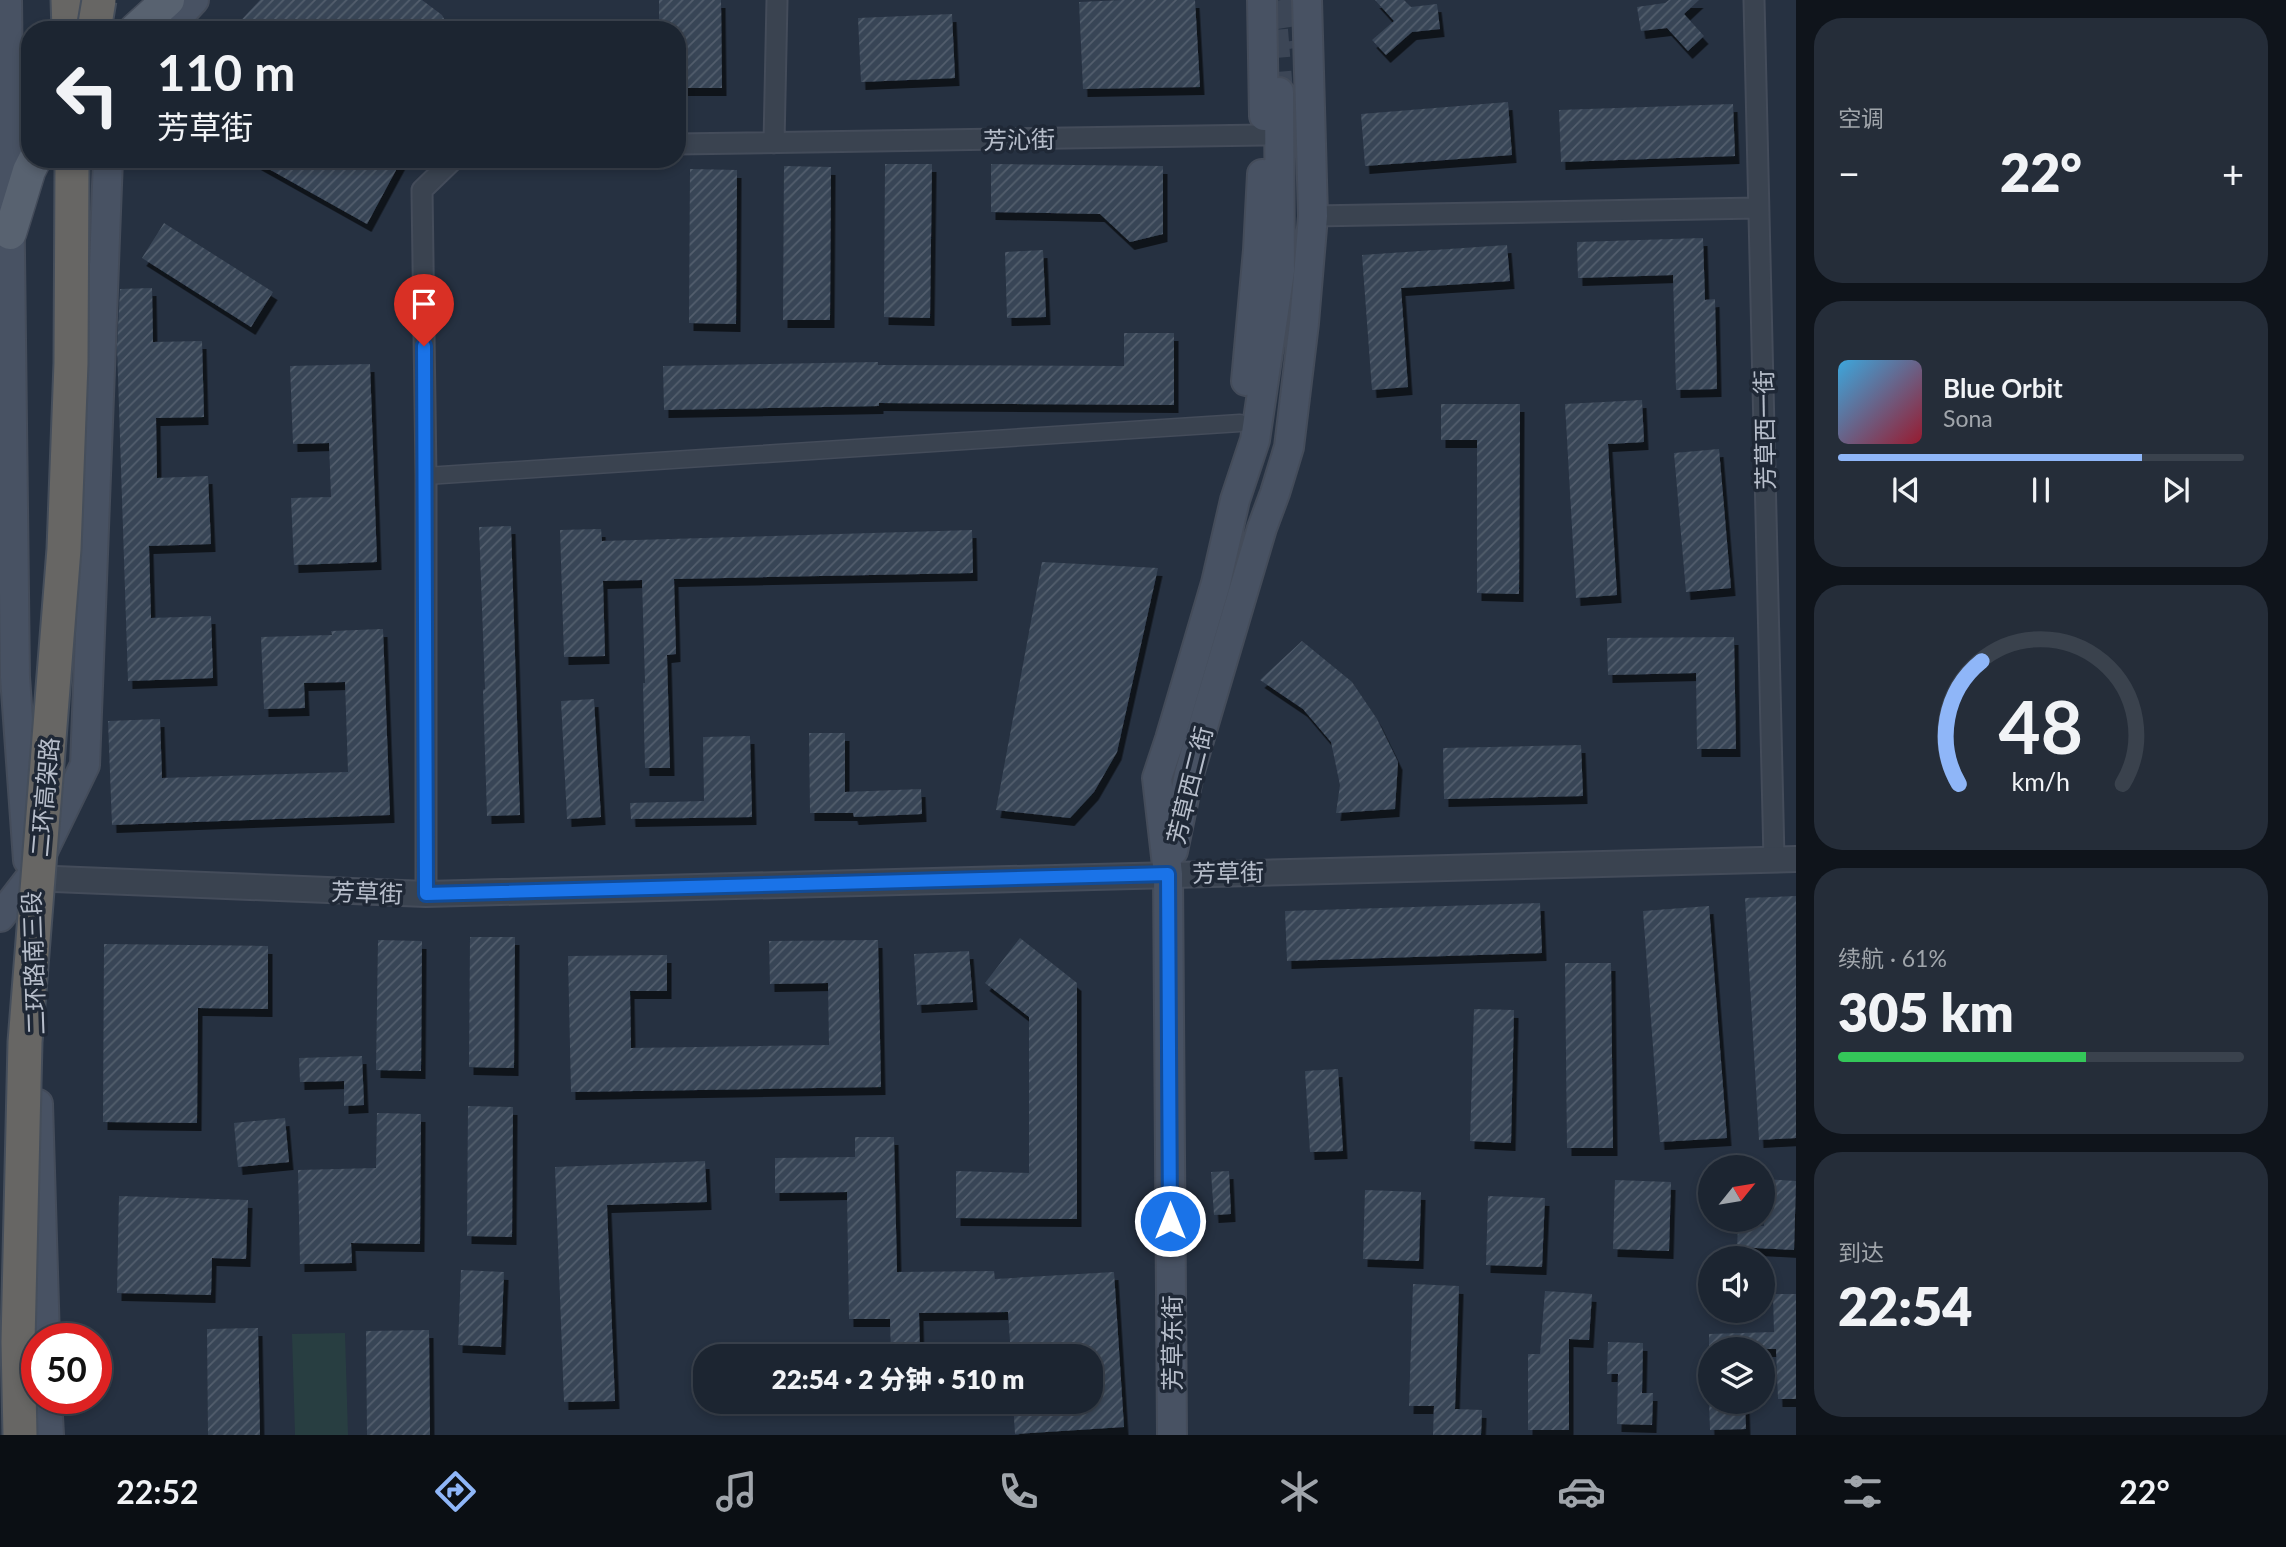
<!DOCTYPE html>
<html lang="zh">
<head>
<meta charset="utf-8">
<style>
  body { margin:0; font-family:Lato,"Noto Sans SC",sans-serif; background:#252d39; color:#f1f3f6; height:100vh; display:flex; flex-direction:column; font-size:26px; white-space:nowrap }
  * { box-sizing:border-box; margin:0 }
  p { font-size:23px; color:#a0a5ab }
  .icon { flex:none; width:38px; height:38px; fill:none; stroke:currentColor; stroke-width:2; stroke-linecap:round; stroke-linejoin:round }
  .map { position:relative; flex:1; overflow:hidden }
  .sheet { display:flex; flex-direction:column; gap:18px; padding:18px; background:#0f141b; width:490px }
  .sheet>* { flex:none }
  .guide { position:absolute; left:21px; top:21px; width:665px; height:147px; border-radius:28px; box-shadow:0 4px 10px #0003,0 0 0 2px #3a424d; background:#1c2531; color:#f1f3f6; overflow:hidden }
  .needle { width:46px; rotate:60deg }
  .tools { position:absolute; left:1698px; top:1155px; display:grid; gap:14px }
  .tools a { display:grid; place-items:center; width:77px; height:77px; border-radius:50%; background:#1c2531; box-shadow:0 4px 10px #0003,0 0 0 2px #3a424d; font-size:35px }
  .speed { position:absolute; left:21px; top:1323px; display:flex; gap:14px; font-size:35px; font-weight:700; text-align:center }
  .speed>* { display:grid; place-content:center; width:91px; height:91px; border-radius:50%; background:#1c2531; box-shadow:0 4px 10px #0003,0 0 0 2px #3a424d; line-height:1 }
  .speed .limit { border:10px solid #d22; background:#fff; color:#111 }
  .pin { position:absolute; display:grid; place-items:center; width:60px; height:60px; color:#fff; margin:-72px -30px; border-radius:50% 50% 50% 0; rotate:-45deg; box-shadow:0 0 7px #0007 }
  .pin .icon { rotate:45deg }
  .me { position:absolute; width:77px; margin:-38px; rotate:0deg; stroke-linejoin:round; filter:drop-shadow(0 0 5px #0008) }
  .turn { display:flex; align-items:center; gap:24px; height:147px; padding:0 21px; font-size:32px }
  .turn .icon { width:91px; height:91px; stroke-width:2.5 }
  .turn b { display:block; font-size:49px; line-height:60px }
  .big { font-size:52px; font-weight:800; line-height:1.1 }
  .sheet .card { flex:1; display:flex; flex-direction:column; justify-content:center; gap:10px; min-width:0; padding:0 24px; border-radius:28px; background:#252d39 }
  .sheet .dial { align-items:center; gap:0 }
  .dial svg { height:182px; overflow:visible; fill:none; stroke:#3a424d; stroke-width:7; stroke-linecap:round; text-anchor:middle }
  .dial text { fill:#f1f3f6; stroke:none }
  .song { display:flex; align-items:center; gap:21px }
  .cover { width:84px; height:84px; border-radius:10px; background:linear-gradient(135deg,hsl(200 70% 55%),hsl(350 70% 35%)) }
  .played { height:7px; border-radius:4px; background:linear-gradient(90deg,#8fb6f8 75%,#3a424d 75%) }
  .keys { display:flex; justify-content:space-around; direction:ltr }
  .heat { display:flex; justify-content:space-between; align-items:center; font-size:38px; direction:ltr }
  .charge { height:10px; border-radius:5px; background:linear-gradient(90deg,#34c759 61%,#3a424d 0) }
  .trip { position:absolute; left:693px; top:1344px; width:410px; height:70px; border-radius:28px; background:#1c2531; box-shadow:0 4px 10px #0003,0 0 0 2px #3a424d; font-weight:800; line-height:70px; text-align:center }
  .tab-bar { display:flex; height:112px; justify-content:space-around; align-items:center; background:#0b0f14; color:#a0a5ab }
  .tab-bar .icon { width:49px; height:49px }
  .tab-bar .active { color:#8fb6f8 }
  .tab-bar b { font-size:32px; color:#f1f3f6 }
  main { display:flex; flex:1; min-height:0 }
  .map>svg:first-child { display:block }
</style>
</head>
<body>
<main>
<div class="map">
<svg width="1796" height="1435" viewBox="0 0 1796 1435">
  <defs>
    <pattern id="building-hatch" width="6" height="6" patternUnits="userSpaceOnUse" patternTransform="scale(1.75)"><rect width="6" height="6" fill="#384556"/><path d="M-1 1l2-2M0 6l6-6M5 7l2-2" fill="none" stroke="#535e6d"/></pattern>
    <filter id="shadow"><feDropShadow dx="4.5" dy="8" stdDeviation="0" flood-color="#0009"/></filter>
  </defs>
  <rect width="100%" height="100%" fill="#263141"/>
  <path fill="#283e41" d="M345 1333 348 1435H295L292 1334Z"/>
  <path fill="url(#building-hatch)" filter="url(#shadow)" d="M260 0H422L442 15 450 30H232Z
    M659 0H721L722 88H677V30H659Z
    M1123 0H1195L1200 87 1083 89 1079 2Z
    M1375 0H1404L1411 7 1437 4 1440 29 1412 32 1386 55 1372 40 1394 21Z
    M1669 0H1699L1684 14 1704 36 1688 51 1667 28 1641 31 1637 7 1665 3Z
    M952 14 955 78 861 82 858 18Z
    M1508 102 1512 155 1365 166 1361 114Z
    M1733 104 1735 156 1561 162 1559 110Z
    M251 159H402L367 224Z
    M885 164H932L930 318 884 317Z
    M991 164 1163 166V234L1130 242 1100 214 991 212Z
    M784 166 831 167 830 320H783Z
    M690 169 737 170 736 324 689 323Z
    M164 223 273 292 251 327 142 258Z
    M1703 238 1705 300 1715 299 1717 389 1676 390 1673 275 1578 278 1577 242Z
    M1507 245 1510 281 1401 288 1408 387 1372 390 1362 255Z
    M1043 250 1046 317 1007 318 1005 252Z
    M152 288 153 342 202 341 204 417 156 418 157 478 208 476 211 544 149 546 151 618 211 616 213 678 128 681 117 347 120 289Z
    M1124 333H1174V405L879 403V406L664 410 663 366 878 362V365L1124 366Z
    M370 364 377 562 294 565 291 498 331 497 329 443 293 444 290 366Z
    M1642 400 1644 442 1608 444 1617 595 1576 598 1565 404Z
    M1441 404H1520L1519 594 1477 593V440H1441Z
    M1719 449 1731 588 1686 592 1674 453Z
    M511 526 520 815 487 816 483 690 485 689 479 527Z
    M601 529 602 541 972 530 973 573 674 579 676 654 667 655 670 768H645L643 683H645L642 580 603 581 605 656 564 657 560 530Z
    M1042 562 1158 568 1117 752 1094 792 1070 818 996 810Z
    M383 629 390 815 112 825 108 721 160 719 162 778 348 772 345 682 304 683 305 708 264 709 261 637 332 635 331 631Z
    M1734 637 1736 749H1697L1696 673 1608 675 1607 638Z
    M1302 641 1352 682 1377 719 1398 762 1395 809 1336 813 1340 785 1331 742 1303 709 1260 680Z
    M594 699 601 817 567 819 561 701Z
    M809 733H845V792L921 789 922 814 854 817 853 813H810Z
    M750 736 752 817 631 819 630 803 704 801 703 737Z
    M1581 745 1583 796 1444 799 1443 748Z
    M1796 896V1138L1759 1140 1745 898Z
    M1540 903 1542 953 1287 961 1285 911Z
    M1709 906 1727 1138 1660 1142 1643 911Z
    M470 937H515L514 1068 469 1067Z
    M1020 938 1077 983V1219L956 1218V1171L1029 1173V1017L985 983Z
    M378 940 422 941 421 1071 376 1070Z
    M878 940 881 1087 571 1092 568 956 667 955V991H630L631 1048 829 1045 828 983 770 984 769 941Z
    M104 944 268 946V1009L198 1008 197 1123 103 1122Z
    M969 951 973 1002 917 1005 914 954Z
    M1565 963H1611L1613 1148H1567Z
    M1474 1009 1514 1010 1511 1143 1470 1141Z
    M362 1056 364 1105 344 1106V1081L300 1082 299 1058Z
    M1338 1069 1343 1151 1310 1152 1305 1071Z
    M468 1106 513 1107 512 1237 467 1236Z
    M377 1113 421 1114 420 1244 351 1243 352 1263 300 1264 298 1170 376 1168Z
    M285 1118 289 1162 238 1167 234 1123Z
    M855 1137H894L897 1272 994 1271 995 1279 1114 1272 1124 1427 1015 1434 1013 1402H1090V1356H1011L1008 1312 919 1313 920 1356H891L890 1319H849L847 1192 775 1193V1158L855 1157Z
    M705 1161 707 1202 607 1205 615 1401 564 1402 555 1167Z
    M1229 1171 1231 1214 1214 1215 1211 1172Z
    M1762 1179 1796 1181 1794 1250 1737 1247 1738 1227 1764 1226Z
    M1615 1180 1671 1182 1669 1251 1613 1249Z
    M1365 1190 1421 1192 1419 1261 1363 1259Z
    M119 1196 248 1200 246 1259 212 1258 211 1295 117 1293Z
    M1488 1196 1545 1198 1542 1267 1486 1265Z
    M461 1270 504 1272 501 1347 458 1345Z
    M1413 1284 1459 1286 1455 1409 1482 1410 1481 1435H1433L1434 1406H1409Z
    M1545 1291 1592 1294 1589 1340 1569 1339V1430H1528V1354H1540Z
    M1773 1294H1796V1399H1778L1776 1349H1709V1334L1774 1332Z
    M258 1328 260 1435H208L207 1329Z
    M429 1330 430 1435H367L366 1331Z
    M1608 1342 1643 1343 1642 1393H1653L1652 1425 1617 1424 1618 1374H1607Z
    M1709 1402H1745L1746 1429 1710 1430Z"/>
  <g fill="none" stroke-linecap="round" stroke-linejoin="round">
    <path stroke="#3c4656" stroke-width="28" stroke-dasharray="28 14" stroke-linecap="butt" d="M1281 0 1289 49
      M1274 30 1279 92"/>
    <g stroke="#444c5a" stroke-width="19">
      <path id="pedestrian" d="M426 476 1240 423"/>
    </g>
    <g stroke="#444c5a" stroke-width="23">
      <path id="minor" d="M1754 0 1774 859
        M774 143 777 0
        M677 144 1264 135
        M1313 216 1758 208
        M426 894V476L422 190 454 159"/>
    </g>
    <g stroke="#444c5a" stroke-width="28">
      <path id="tertiary" d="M30 878 426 894 1796 859"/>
    </g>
    <g stroke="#444c5a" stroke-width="32">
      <path id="secondary" d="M7 0 15 677 28 860
        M1262 0 1264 116
        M166 30 194 0
        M1246 381 1258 250 1262 174
        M1173 851 1189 774 1262 528 1275 493 1289 447 1304 323 1313 216 1307 0
        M0 917 30 878 85 765 108 159
        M38 1104 45 1339
        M47 1398 49 1435
        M1172 1435 1168 874 1157 778 1170 739 1216 583 1235 500 1255 440 1280 271 1279 92"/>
    </g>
    <g stroke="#444c5a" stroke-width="35">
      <path id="primary" d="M135 30 168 0
        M10 233 29 171 35 159"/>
    </g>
    <g stroke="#454e5b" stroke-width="37">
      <path id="trunk" d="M68 0 69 30"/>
    </g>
    <use href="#pedestrian" stroke="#3a4350" stroke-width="16"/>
    <use href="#minor" stroke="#3a4350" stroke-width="19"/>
    <use href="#tertiary" stroke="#3a4350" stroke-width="24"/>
    <use href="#secondary" stroke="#485263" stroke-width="28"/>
    <use href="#primary" stroke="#586270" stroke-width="32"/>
    <use href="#trunk" stroke="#676664" stroke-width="33"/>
    <g stroke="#454e5b" stroke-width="37" stroke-linecap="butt">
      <path id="trunk-bridge" d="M94 30 99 0
        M20 1435 18 1342 25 1042 64 549 71 363 72 166"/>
    </g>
    <use href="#trunk-bridge" stroke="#676664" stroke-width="33"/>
  </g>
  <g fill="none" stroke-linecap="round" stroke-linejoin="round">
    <g stroke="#114b97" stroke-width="18">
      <path id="route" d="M424 346 426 894 1168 874 1170 1221"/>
    </g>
    <use href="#route" stroke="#1a73e8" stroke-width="12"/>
  </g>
  <g text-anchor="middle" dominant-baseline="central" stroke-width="7" stroke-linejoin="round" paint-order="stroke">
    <g font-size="24" fill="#b7becb" stroke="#1f2836">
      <text transform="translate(1019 139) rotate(-1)">芳沁街</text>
      <text transform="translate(1764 430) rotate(-91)">芳草西一街</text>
      <text transform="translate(1189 785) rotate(-76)">芳草西二街</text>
      <text transform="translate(44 797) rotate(-85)">二环高架路</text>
      <text transform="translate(1228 872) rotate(-1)">芳草街</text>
      <text transform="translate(367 892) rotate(2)">芳草街</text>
      <text transform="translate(33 963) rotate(-92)">二环路南三段</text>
      <text transform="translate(1171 1343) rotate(-90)">芳草东街</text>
    </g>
  </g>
</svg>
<div class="tools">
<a><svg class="needle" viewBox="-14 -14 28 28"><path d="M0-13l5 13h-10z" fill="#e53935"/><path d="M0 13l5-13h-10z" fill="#a0a5ab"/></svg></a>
<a><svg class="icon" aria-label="sound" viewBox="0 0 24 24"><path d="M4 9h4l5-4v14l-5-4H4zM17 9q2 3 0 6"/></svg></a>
<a><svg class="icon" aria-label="layers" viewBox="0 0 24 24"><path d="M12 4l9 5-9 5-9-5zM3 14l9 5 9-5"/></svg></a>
</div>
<div class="speed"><div class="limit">50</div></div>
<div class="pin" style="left:424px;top:346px;background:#d93025"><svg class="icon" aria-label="arrive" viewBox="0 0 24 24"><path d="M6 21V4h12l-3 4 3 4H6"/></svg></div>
<svg class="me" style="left:1170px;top:1221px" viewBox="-20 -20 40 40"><circle r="17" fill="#1a73e8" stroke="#fff" stroke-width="3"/><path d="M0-11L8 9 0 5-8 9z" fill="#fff"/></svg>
<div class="trip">22:54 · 2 分钟 · 510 m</div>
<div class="guide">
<div class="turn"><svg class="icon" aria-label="left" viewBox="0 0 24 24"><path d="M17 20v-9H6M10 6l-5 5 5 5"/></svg><div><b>110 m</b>芳草街</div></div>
</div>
</div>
<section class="sheet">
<div class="card"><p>空调</p>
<div class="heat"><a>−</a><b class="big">22°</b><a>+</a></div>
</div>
<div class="card">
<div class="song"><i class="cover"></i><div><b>Blue Orbit</b><p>Sona</p></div></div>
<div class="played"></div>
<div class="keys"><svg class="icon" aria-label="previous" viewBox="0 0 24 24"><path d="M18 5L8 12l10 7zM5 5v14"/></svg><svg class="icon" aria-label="pause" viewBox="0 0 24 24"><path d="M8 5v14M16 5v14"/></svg><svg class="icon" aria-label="next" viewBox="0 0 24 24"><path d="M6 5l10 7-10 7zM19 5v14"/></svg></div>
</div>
<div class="card dial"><svg viewBox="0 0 100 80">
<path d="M14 69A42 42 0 1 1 86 69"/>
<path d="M14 69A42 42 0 0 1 24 15" stroke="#8fb6f8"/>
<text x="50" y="56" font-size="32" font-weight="700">48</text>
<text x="50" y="72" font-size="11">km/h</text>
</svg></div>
<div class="card"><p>续航 · 61%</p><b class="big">305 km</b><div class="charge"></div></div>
<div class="card"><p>到达</p><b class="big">22:54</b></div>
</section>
</main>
<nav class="tab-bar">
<b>22:52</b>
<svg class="icon active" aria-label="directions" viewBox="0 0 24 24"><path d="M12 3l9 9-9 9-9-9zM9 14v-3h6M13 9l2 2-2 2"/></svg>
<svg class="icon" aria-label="music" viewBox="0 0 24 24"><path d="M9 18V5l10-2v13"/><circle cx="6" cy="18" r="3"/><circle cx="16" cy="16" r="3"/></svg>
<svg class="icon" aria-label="phone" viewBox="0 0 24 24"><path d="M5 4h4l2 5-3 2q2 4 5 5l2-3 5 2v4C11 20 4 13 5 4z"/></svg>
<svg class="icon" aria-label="climate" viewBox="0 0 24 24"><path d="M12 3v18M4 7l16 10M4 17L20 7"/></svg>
<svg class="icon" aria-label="car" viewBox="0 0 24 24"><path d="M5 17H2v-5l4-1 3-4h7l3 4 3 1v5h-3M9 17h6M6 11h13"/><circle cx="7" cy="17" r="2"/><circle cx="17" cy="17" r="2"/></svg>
<svg class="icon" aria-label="filters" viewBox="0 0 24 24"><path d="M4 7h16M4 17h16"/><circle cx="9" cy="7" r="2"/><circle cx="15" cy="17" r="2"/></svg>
<b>22°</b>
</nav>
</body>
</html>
